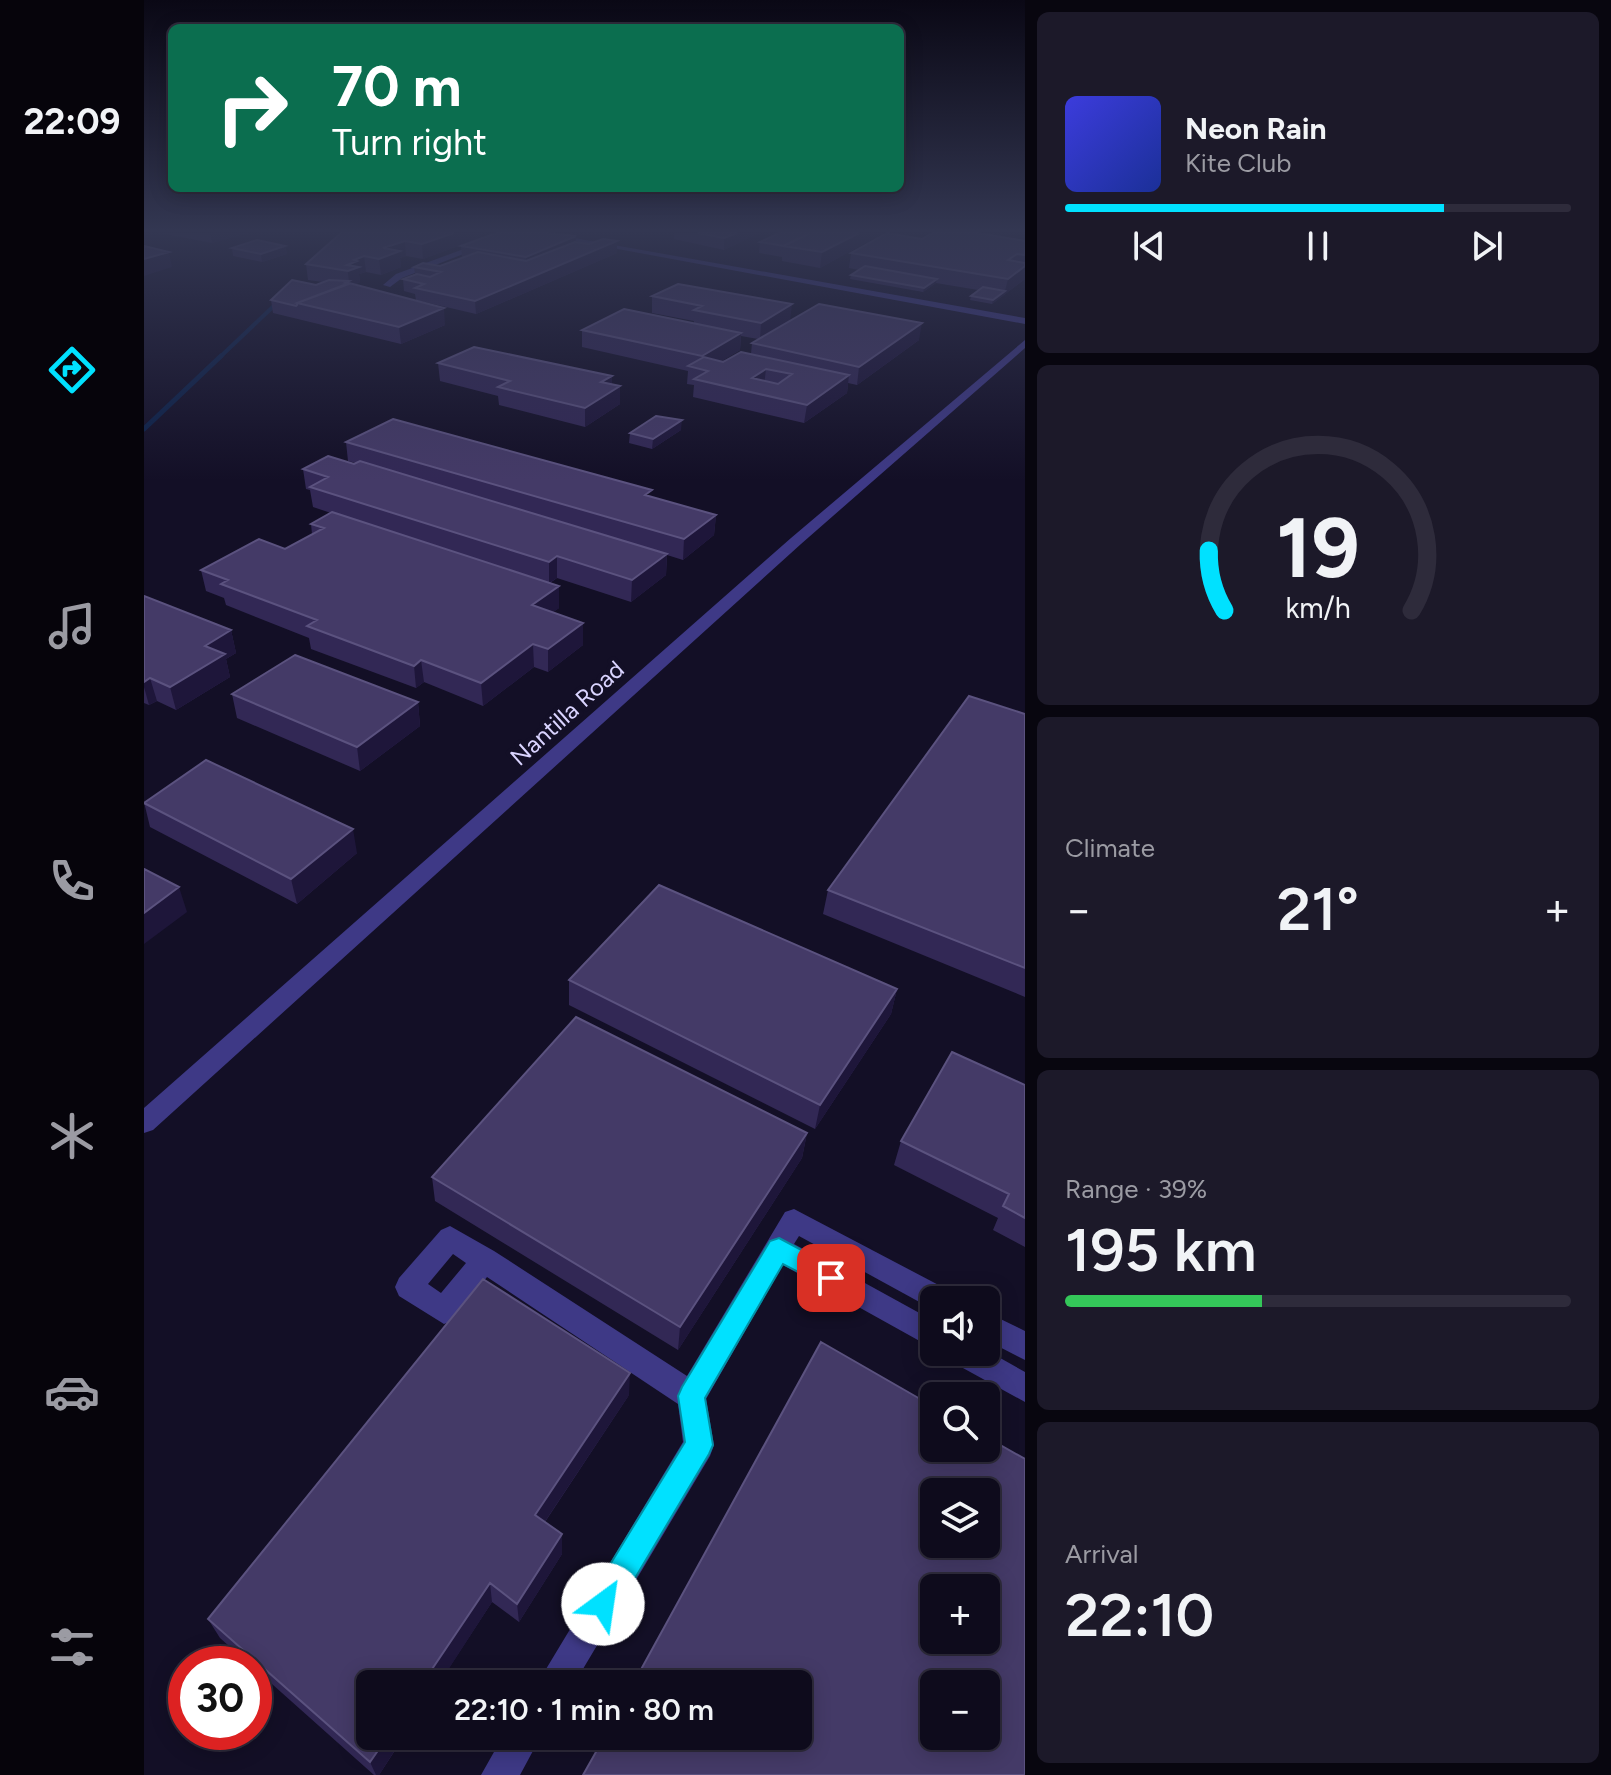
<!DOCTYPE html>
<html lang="en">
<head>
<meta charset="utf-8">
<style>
  body { margin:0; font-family:Figtree,sans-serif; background:#1c1929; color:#f1f3f6; height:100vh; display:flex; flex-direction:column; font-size:30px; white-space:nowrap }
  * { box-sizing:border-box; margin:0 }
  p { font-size:26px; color:#9b9ba3 }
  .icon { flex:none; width:44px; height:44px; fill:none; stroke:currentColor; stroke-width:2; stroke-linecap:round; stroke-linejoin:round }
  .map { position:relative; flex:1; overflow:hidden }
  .side { display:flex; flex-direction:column; gap:12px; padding:12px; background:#08060f; width:586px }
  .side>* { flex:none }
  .banner { position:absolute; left:24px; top:24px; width:736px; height:168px; border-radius:12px; box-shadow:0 4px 20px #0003,0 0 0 2px #2e2b3b; background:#0b6e4f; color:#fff; overflow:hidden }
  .tools { position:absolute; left:776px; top:1286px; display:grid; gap:16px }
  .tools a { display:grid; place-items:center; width:80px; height:80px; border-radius:12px; background:#0e0b1c; box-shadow:0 4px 20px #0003,0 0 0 2px #2e2b3b; font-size:40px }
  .speed { position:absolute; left:24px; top:1646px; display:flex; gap:16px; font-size:40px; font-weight:700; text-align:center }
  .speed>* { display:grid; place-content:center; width:104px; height:104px; border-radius:50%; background:#0e0b1c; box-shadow:0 4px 20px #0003,0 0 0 2px #2e2b3b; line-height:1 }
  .speed .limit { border:12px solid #d22; background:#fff; color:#111 }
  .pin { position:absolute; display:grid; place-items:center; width:68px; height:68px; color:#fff; margin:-34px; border-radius:16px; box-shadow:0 4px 12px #0006 }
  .me { position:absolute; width:88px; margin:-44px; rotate:31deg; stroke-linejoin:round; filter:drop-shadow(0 0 6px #0008) }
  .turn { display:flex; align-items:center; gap:28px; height:168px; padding:0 32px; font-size:36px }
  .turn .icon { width:104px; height:104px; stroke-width:2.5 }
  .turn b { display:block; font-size:56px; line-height:68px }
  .big { font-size:60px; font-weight:600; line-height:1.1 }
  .side .card { flex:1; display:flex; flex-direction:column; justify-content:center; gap:12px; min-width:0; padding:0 28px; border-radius:12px; background:#1c1929 }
  .side .dial { align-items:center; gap:0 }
  .dial svg { height:208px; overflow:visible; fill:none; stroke:#2e2b3b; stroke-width:7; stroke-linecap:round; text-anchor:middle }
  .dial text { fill:#f1f3f6; stroke:none }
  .song { display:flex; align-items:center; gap:24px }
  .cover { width:96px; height:96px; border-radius:12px; background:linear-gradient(135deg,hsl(240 70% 55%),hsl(230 70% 35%)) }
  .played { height:8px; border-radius:4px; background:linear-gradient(90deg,#00e1ff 75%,#2e2b3b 75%) }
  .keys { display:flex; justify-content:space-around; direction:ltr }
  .heat { display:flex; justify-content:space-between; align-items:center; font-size:44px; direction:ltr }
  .charge { height:12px; border-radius:6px; background:linear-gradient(90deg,#34c759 39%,#2e2b3b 0) }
  .trip { position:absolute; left:212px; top:1670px; width:456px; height:80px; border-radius:12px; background:#0e0b1c; box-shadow:0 4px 20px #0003,0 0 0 2px #2e2b3b; font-weight:600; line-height:80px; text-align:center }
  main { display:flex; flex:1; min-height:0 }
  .menu { display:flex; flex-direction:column; width:144px; justify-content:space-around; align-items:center; background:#06040b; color:#9b9ba3 }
  .menu .icon { width:56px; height:56px }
  .menu .selected { color:#00e1ff }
  .menu b { font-size:36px; color:#f1f3f6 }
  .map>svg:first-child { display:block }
</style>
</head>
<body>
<main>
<nav class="menu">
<b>22:09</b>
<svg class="icon selected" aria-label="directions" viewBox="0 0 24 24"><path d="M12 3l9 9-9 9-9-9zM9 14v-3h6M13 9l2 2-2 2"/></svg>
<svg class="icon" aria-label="music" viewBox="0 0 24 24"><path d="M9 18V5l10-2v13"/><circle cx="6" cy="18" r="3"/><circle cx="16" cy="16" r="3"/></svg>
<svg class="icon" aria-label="phone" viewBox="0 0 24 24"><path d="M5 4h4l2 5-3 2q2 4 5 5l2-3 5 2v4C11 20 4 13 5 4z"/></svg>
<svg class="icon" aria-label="climate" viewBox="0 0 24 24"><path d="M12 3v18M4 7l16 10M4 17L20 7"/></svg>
<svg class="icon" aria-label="car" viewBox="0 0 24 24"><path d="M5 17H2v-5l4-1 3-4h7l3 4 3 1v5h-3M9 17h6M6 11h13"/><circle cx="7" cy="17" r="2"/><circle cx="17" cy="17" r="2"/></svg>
<svg class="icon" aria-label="filters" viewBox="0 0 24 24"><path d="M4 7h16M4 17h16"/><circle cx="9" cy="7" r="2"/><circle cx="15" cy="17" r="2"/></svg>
</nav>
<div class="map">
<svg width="881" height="1775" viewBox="0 0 881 1775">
  <rect width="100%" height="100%" fill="#130f26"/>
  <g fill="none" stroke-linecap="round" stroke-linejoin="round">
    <path stroke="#0c2149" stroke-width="4" d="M75 358 134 302"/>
    <path stroke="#0c2149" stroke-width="5" d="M0 429 77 356"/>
    <path fill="#3e3986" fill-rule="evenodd" d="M363 233H373L258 278 246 287 239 285 252 274Z
      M387 233H402L881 318V324Z
      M881 340V348L657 544 9 1130 0 1133V1108L647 538Z
      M650 1209 806 1291 810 1300H790V1310L655 1236 650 1244 790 1321V1349L639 1265 562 1399 570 1445 566 1456 430 1684H393L539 1442 534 1404 343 1277 310 1320 300 1324 255 1296 251 1287 255 1278 297 1230 306 1226 350 1251 543 1376 641 1212ZM309 1254 322 1263 297 1293 284 1284Z
      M842 1312 881 1331V1360L842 1340Z
      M842 1350 881 1372V1402L808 1362 804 1352Z
      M359 1736H397L376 1775H337Z"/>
  </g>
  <path fill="#322855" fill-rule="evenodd" d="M16 233H103L68 243Z
    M197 233H338V237L279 259 262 256 256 258 257 267 237 275 222 272 215 274 216 282 210 285 301 325 257 344 129 313 127 300 179 282 164 280 162 264Z
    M530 233H615L580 250 530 239Z
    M739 233 676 268 638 261V257L615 253 616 242Z
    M778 239 881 241V279L848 304 826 300 827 296 834 290 792 283 779 292 706 279 707 275 715 270 705 268 707 253Z
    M473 241V253L332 314 272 300 271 294 260 291 259 279 271 274 270 267 296 266 318 258 317 246 432 242 445 244Z
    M141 246 143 254 118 262 89 256 88 248Z
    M508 296 646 321 775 340 713 385 704 383 703 393 660 423 549 397 550 385 543 384 544 371 438 347V330L550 324V321L508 313ZM597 336 614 339 608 343 607 354 577 361 596 350Z
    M294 363 468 384 476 404 441 427 355 405 354 396 296 381Z
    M537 430 508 449 485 443 486 433Z
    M202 442 508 497 572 515 570 535 539 560 523 555 522 575 487 602 413 578 406 583 415 608 409 612 439 623V645L404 672 390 667 339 706 280 682 272 688 167 649 165 638 82 605 80 598 62 591 57 570 141 549 168 534 167 524 187 513 169 507 166 490 162 489 159 469 212 463 204 461Z
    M0 596 87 630 92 653 82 659 86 677 32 710 13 701 5 705 0 703Z
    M88 694 274 702 276 726 216 771 93 718Z
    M881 714V997L679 914 684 890Z
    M0 802 213 853 153 904 6 827Z
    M425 980 753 989 747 1014 671 1129 425 1005Z
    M881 1085V1247L849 1230 854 1218 750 1165 757 1141Z
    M663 1133 658 1158 534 1350 291 1201 288 1177Z
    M485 1395 401 1522 418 1554 375 1622 348 1602 235 1775H230L110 1668V1664H105L76 1638 64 1619Z"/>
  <path fill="#1e163a" d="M66 233H103L68 243Z
    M310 233H338V237L279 259 278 244Z
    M593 233H615L580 250V238Z
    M715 233H739L676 268 678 252Z
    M432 236V251L383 273 382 257Z
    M261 241 262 256 256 258 257 267 237 275 235 259 239 248Z
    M473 241V253L332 314 331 301Z
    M141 246 143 254 118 262 117 254Z
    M25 252 28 267 0 276V259Z
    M220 256 222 272 215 274 216 282 208 286 201 283 205 282 203 265 210 260Z
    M881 266V279L860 295 864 279Z
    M793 279 792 283 779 292 780 288Z
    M861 291 860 295 848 304 849 300Z
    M648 304 646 321 616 339 617 323Z
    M300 308 301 325 257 344 255 327Z
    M778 323 775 340 713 385 715 367Z
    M597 333 596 350 563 370 557 369 558 356Z
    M622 369 620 386 608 378Z
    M705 375 703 393 660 423 663 405Z
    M468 376V392L476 386V404L441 427V408L457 382Z
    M538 420 537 430 508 449 509 439Z
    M572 515 570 535 539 560 540 539Z
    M523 554 522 575 487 602 488 580Z
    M413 556V578L405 583V562Z
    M415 586V608L389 627 388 605Z
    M439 623V645L404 672V649Z
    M87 630 92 653 82 659 86 677 32 710 26 687 61 646Z
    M389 644 390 667 339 706 337 683Z
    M277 660 280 682 272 688 270 666Z
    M6 678 13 701 5 705 0 687V682Z
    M274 702 276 726 216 771 213 747Z
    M209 829 213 853 153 904 147 879Z
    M35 887 43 912 0 944V913Z
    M753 989 747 1014 671 1129 676 1105Z
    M663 1133 658 1158 534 1350 536 1327Z
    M486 1373 485 1395 392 1535 391 1515Z
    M418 1534V1554L375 1622 373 1604Z
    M346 1583 348 1602 295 1684H278Z
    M244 1736H260L235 1775H232L226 1762Z"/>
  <path fill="#443a67" stroke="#5b527f" stroke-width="2" fill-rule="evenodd" d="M197 233H310L278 244 261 241 239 248 256 251 235 259 220 256 210 260 213 261 203 265 215 267 204 271 162 264Z
    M352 233H403L432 236 382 257 317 246Z
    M554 233H593L580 238Z
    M635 233H666L640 246 616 242Z
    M666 233H715L678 252 639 246Z
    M743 233 778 239 788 233H834L881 241V255L873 254 864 260 881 263V266L864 279 707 253Z
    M459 239 473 241 331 301 271 288 280 284 259 279 273 274 286 277 297 272 270 267 279 263 296 266 334 252 382 261 431 242 445 244Z
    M113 240 141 246 117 254 88 248Z
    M0 246 25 252 0 259Z
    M721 266 793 279 780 288 707 275Z
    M148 280 172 285 185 280 205 281 201 283 205 284 153 303V305L152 306 127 300Z
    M205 283 300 308 255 327 153 303Z
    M534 284 648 304 617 323 550 310 558 306 508 296Z
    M839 287 861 291 849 300 827 296Z
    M675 304 778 323 715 367 608 343Z
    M480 309 597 333 558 356 438 330Z
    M330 347 468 376 457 382 476 386 441 408 354 387 366 381 294 363Z
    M597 352 705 375 663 405 550 379 564 371 544 366 560 357 579 362ZM622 369 648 374 634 384 608 378Z
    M512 416 538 420 509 439 486 433Z
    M249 419 508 490 501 495 572 515 540 539 202 442Z
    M184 456 210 464 216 461 523 554 488 580 413 556 405 562 166 487 184 477 159 469Z
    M188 512 415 586 388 605 439 623 404 649 389 644 337 683 277 660 270 666 163 626 173 620 77 584 84 580 57 570 115 539 141 549 180 528 167 524Z
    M0 596 87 630 61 646 81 654 26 687 6 678 0 682Z
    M151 655 274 702 213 747 88 694Z
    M825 696 881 714V968L684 890Z
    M62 760 209 829 147 879 0 803Z
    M0 869 35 887 0 913Z
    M515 885 753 989 676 1105 425 980Z
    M432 1017 663 1133 536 1327 288 1177Z
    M808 1052 881 1085V1218L859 1206 865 1194 757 1141Z
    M339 1279 486 1373 391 1515 418 1534 373 1604 346 1583 278 1684H226V1736H244L226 1762 64 1619Z
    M677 1342 790 1407V1448H842V1437L881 1459V1775H439L461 1736H654V1684H489ZM790 1492H842V1544H790ZM790 1588H842V1640H790ZM790 1684H842V1736H790Z"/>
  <linearGradient id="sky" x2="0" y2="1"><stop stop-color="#0a0815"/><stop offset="0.48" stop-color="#333752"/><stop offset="1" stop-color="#333752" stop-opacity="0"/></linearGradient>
  <rect width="881" height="481" fill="url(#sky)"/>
  <path fill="#00e1ff" stroke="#0092a6" stroke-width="2" d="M635 1238 695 1270 699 1278 695 1286 687 1289 639 1264 561 1398 569 1445 565 1454 469 1615 459 1619 448 1615 444 1604 448 1594 541 1442 534 1396 538 1387 626 1241Z"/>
  <g text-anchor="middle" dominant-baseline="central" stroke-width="8" stroke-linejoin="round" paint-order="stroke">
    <g font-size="24" fill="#dad4ff" stroke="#130f26">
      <text transform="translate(423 713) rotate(-42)">Nantilla Road</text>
    </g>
  </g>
</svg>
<div class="tools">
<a><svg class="icon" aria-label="sound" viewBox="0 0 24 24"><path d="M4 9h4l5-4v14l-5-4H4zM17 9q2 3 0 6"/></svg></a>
<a><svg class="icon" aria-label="search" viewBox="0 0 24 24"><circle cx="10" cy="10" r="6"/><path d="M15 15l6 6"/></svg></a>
<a><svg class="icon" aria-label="layers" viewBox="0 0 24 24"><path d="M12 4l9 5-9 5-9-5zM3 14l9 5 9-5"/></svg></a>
<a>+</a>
<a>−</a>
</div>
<div class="speed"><div class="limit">30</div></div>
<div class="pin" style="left:687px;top:1278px;background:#d93025"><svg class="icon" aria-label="arrive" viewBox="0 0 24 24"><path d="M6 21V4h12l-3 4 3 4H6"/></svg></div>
<svg class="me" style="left:459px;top:1604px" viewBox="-20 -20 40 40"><circle r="19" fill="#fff"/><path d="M0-13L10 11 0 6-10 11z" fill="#00e1ff"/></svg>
<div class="trip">22:10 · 1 min · 80 m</div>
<div class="banner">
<div class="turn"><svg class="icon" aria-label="right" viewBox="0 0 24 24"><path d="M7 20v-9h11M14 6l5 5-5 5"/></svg><div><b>70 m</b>Turn right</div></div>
</div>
</div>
<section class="side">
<div class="card">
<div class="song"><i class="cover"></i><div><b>Neon Rain</b><p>Kite Club</p></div></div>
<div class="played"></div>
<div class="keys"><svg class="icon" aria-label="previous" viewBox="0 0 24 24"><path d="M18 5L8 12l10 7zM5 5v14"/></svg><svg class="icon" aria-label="pause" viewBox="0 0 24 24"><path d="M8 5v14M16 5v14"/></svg><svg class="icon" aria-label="next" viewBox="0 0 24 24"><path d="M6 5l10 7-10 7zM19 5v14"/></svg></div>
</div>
<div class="card dial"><svg viewBox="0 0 100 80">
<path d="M14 69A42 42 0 1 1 86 69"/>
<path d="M14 69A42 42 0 0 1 8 46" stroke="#00e1ff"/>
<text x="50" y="56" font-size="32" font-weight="700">19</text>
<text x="50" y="72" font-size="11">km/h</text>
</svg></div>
<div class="card"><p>Climate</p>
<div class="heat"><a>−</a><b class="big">21°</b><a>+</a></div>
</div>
<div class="card"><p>Range · 39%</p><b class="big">195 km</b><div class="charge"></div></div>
<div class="card"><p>Arrival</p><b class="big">22:10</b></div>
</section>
</main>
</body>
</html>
